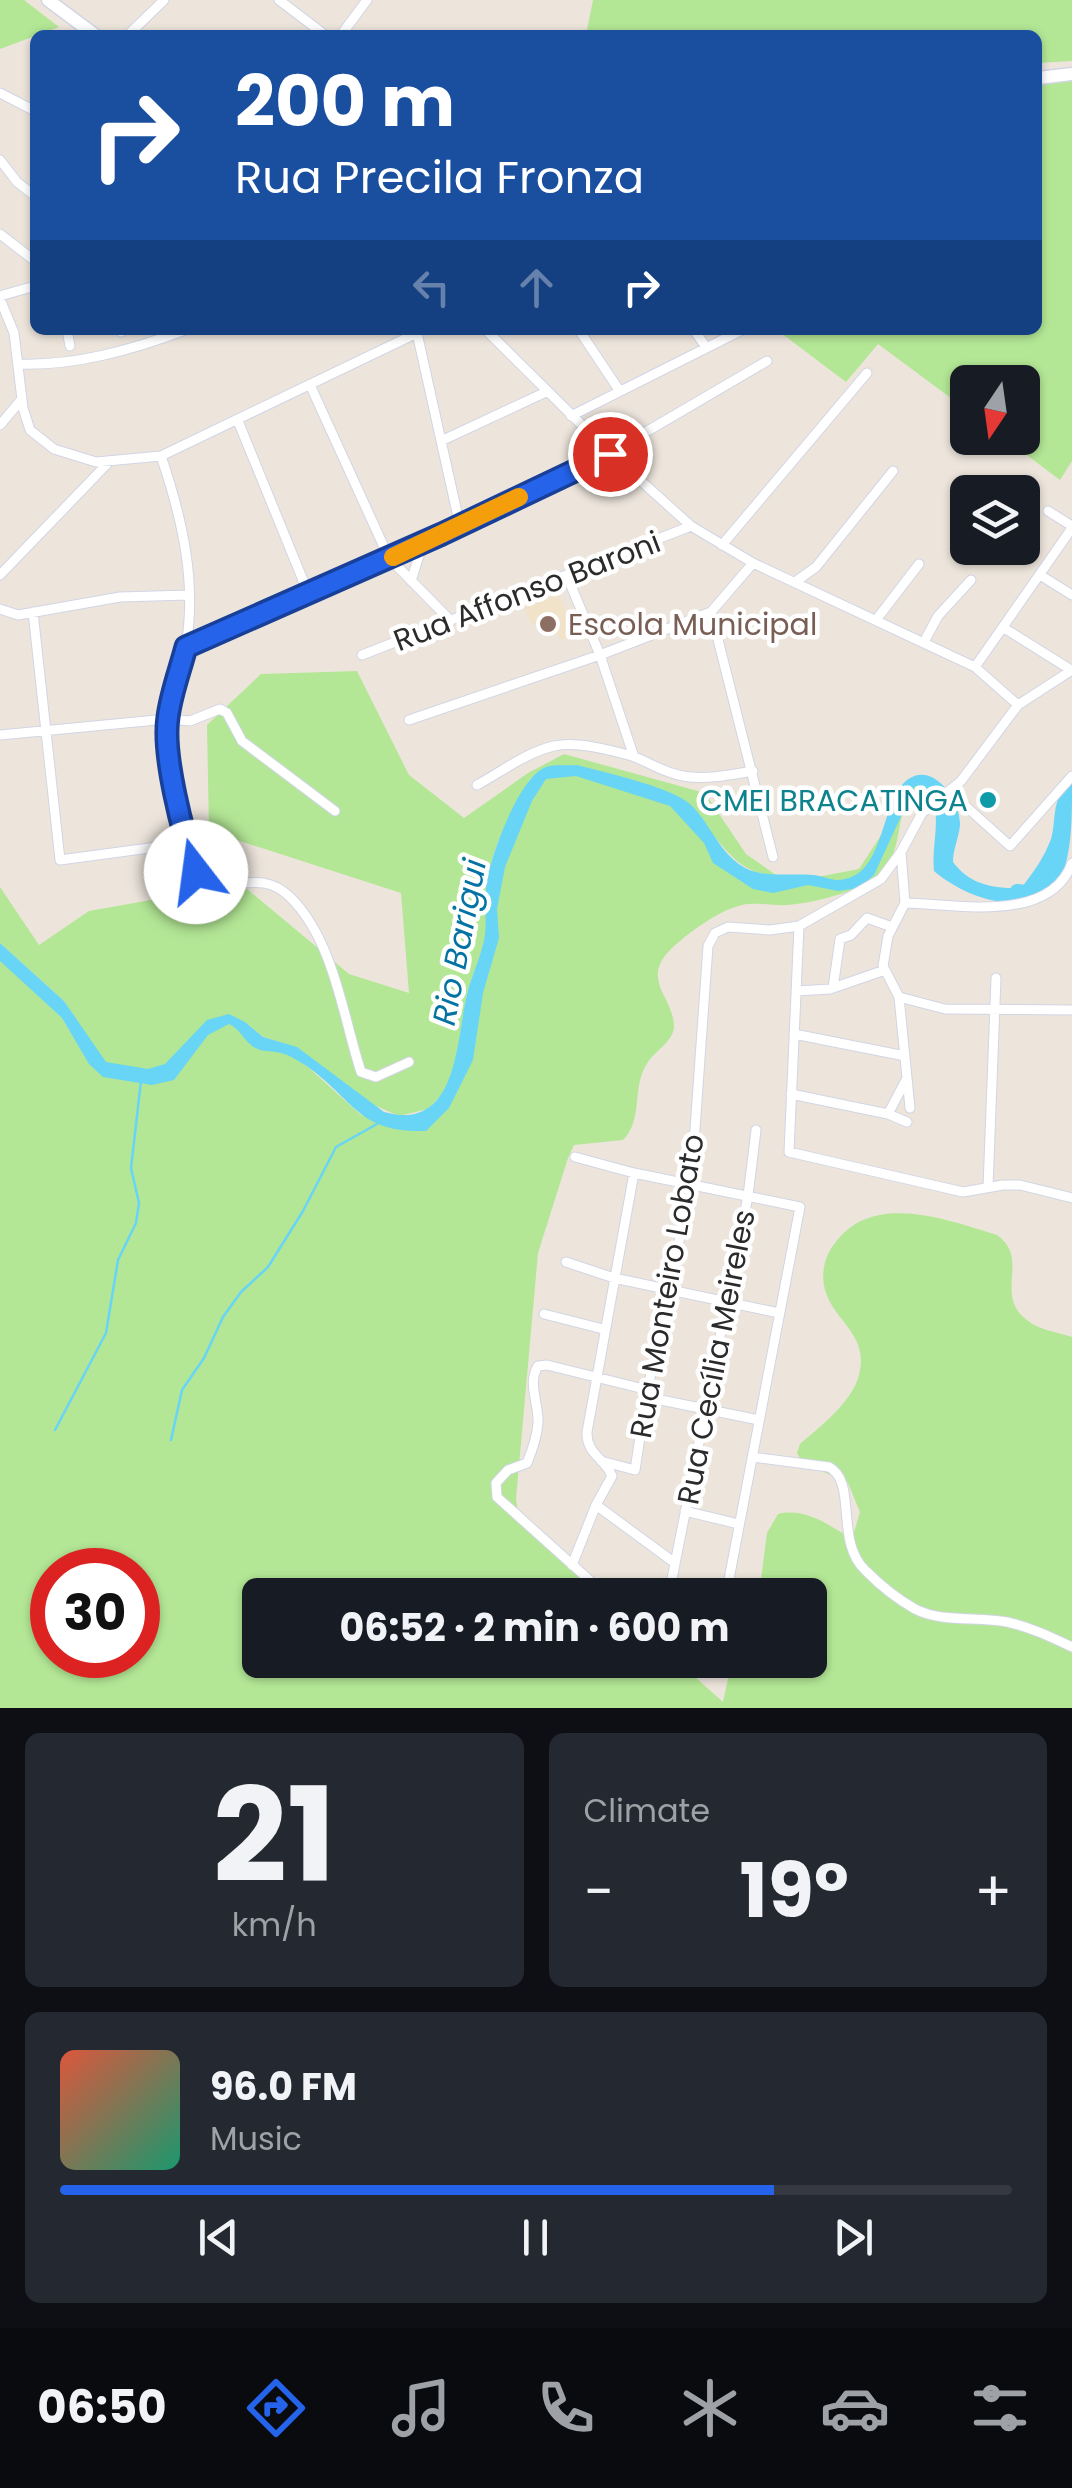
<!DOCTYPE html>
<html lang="en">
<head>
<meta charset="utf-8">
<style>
  body { margin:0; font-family:Poppins,sans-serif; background:#242831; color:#f1f3f6; height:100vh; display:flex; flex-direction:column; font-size:38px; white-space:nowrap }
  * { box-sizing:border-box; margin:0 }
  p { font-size:32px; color:#9ea1a6 }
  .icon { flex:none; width:55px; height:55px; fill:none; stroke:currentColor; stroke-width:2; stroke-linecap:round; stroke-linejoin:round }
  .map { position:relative; height:1708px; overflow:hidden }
  .drawer { display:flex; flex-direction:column; gap:25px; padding:25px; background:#0d0f14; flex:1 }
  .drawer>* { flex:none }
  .hud { position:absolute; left:30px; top:30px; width:1012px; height:305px; border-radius:15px; box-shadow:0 2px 8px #0004; background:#1a4fa0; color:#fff; overflow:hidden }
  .needle { width:65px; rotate:193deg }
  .controls { position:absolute; left:950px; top:365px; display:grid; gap:20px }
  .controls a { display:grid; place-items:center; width:90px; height:90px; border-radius:15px; background:#171b24; box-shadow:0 2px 8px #0004; font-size:50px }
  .speed { position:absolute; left:30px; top:1548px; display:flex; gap:20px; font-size:50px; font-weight:700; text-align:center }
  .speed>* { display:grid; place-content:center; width:130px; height:130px; border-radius:50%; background:#171b24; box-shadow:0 2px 8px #0004; line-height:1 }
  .speed .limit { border:15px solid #d22; background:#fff; color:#111 }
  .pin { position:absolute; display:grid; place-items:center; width:85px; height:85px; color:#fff; margin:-42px; border:5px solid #fff; border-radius:50%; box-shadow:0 2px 10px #0007 }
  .me { position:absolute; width:110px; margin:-55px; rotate:345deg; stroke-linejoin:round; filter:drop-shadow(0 0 8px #0008) }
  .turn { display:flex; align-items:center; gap:35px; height:210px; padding:0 40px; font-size:45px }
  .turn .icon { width:130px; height:130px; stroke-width:2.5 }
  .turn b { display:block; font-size:70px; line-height:85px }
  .lanes { display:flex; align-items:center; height:95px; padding:0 40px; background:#0003; justify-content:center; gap:50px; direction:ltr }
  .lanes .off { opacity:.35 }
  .big { font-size:75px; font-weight:700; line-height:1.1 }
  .drawer .card { flex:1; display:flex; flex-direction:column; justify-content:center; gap:15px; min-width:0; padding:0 35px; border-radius:15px; background:#242831 }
  .drawer .dial { align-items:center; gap:0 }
  .dial b { font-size:130px; line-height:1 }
  .song { display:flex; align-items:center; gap:30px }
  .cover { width:120px; height:120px; border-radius:15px; background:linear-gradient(135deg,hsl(10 70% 55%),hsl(160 70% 35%)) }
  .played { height:10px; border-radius:5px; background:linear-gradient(90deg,#2563eb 75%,#363941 75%) }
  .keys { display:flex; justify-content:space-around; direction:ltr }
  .heat { display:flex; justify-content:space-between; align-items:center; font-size:55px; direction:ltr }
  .drawer .tiles { flex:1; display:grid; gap:25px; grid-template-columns:1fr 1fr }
  .card:last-child { grid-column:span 2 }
  .trip { position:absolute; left:242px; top:1578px; width:585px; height:100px; border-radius:15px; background:#171b24; box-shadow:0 2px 8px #0004; font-weight:700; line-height:100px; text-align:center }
  .tab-bar { display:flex; height:160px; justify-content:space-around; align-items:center; background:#090b0e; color:#9ea1a6 }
  .tab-bar .icon { width:70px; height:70px }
  .tab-bar .selected { color:#2563eb }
  .tab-bar b { font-size:45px; color:#f1f3f6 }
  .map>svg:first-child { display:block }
</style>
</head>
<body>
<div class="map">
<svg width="1072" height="1708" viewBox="0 0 1072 1708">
  <rect width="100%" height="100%" fill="#ede5dc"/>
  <path fill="#f0e3ca" d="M559 594 576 635 561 640 549 619 532 626 524 608Z"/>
  <path fill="#b3e795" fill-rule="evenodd" d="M0 0H24L59 27 0 49Z
    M593 0H1072V61L1038 63V35H586Z
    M1072 80V461L1060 480 1004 438H1022V382H968L967 410 878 344 846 382 777 330H1038V86Z
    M357 671 409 775 464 818 528 773 564 754 705 793 746 854 779 877C743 873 732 858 710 831L740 881 812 878 859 869 887 826 903 787 915 776 923 777C919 787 910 791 906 801 898 822 900 848 886 867 866 891 818 902 788 905 773 906 757 902 742 905 719 910 688 933 671 949 640 980 673 996 674 1026 674 1041 656 1050 648 1062 631 1085 644 1120 623 1140L574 1145 568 1158 538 1253 516 1499 518 1511 604 1595H260V1660H676L723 1702 732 1660H810V1595H759L767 1533 778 1514C806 1507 830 1526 852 1539L860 1512 848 1483 802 1462 797 1453 800 1444C821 1426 852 1402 859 1375 869 1335 837 1324 826 1293 820 1276 824 1256 835 1243 873 1191 947 1220 997 1235 1031 1259 993 1295 1027 1320 1039 1330 1057 1332 1072 1337V1708H0V960L62 1018 75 1040 101 1057 64 1001 0 943V887L39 945 89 911 241 884 349 974 409 993 401 893 209 831 207 725 261 674ZM531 778 534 797 497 865 486 914C482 866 506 818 531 778ZM475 969 452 1089 422 1131 361 1115 308 1067 286 1052 238 1028 245 1022 263 1037 297 1048 367 1102 399 1116 428 1109 445 1091 456 1060 467 993ZM52 1570H138V1655H52Z"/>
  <path fill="#68d4f6" d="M577 765C604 772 665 786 686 801 700 811 709 829 719 843 748 884 772 872 814 875 821 876 829 879 836 880 886 881 879 802 907 780 933 760 961 801 960 825 959 837 953 849 953 862 971 887 1000 890 1030 887 1043 874 1059 857 1062 838 1064 818 1062 807 1072 789 1072 813 1072 843 1065 866 1043 925 970 902 934 871 931 840 943 819 929 790L915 786 874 875 859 888 838 891 808 885 773 893 753 889 713 863 704 843 670 806 576 776 546 779 532 801 505 867 497 909 499 938 483 993 473 1060 449 1108 426 1131C359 1133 356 1102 308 1067 300 1062 290 1055 281 1053 270 1050 260 1053 251 1045 242 1038 240 1029 229 1024L208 1035 174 1080 152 1085 103 1077 89 1064 62 1018 0 961V943L64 1001 106 1062 148 1069 165 1064 207 1020 229 1014 245 1022 263 1037 297 1047 384 1112C458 1133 456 1041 467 994 472 974 482 955 485 935 487 920 484 904 486 888 488 861 519 776 546 767 555 764 568 766 577 765Z"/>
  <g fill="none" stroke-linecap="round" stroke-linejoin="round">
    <path stroke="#68d4f6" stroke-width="2.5" d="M55 1430 106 1333 118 1260 136 1223 139 1203 131 1168 141 1081
      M171 1440 182 1390 204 1358 223 1317 241 1292 268 1267 303 1211 336 1147 377 1124"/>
    <path stroke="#68d4f6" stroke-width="14" d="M1017 891 1027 892C1039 876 1050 862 1057 843 1064 824 1057 807 1072 790"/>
    <g stroke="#d1d5e4" stroke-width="11">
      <path id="minor" d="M279 0 325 35
        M128 35 164 0
        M341 35 367 0
        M0 93 35 111
        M0 160 17 182 35 196
        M0 234 35 261
        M0 296 35 286
        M0 299 14 333 23 408 30 430 54 449 96 462 161 456 417 333 460 526
        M67 330 70 346
        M121 330V332
        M486 330 610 453 691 526 753 563 975 667 1018 705
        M579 330 619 390
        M694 330 706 347
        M18 364C75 366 132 350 185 330
        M311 387 389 558 451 621
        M571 416 742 330
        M238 421 309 595
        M0 425 21 400
        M441 441 546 392
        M161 456C182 518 198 585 185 651 180 673 171 695 168 718 163 750 178 814 187 846 208 920 250 857 290 897 334 940 343 1017 361 1072L376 1077 409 1062
        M1048 511 1072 526
        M722 545 867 373
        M0 575 108 463
        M1040 575 1072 595
        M567 576 600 655 634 757
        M411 581 423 543
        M795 582 816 567 893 471
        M0 609 18 615 120 597 188 595
        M33 612 60 860 187 843
        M711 612 773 857
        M876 620 919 564
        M1004 628 1071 670
        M924 642 938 616 971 580
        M186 647 460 526 610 453 767 361
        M362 655 691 526
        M975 667 1072 528
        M409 720 600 655 711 612 753 563
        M0 735 167 719 190 721 220 709 227 713 242 741 335 811
        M477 785C501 772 527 752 554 746 576 741 610 750 632 756 649 762 664 773 683 776 706 780 730 775 753 771
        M953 789 961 802 1010 846 1072 776
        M901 852 905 903C957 904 1050 924 1072 863
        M905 903 888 936 883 966 899 997 910 1108
        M799 926 789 1152 963 1192 1003 1185H1020L1072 1198
        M833 988 840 939 851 935 867 918 892 927
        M796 991 830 989 885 970
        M899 997 945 1009 1072 1010
        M794 1034 905 1056
        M791 1094 888 1114 907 1122
        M888 1114 906 1080
        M575 1157 634 1173 800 1207 726 1595
        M988 1187 996 978
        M566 1262 614 1278 779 1313
        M544 1314 603 1329
        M646 1397 759 1420
        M752 1457 829 1467C858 1482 834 1542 866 1571 879 1584 899 1600 915 1609 942 1623 978 1616 1007 1622 1030 1627 1051 1637 1072 1647
        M601 1461 635 1470 646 1397 691 1185 708 946 715 933 728 927 770 930 799 926 881 879 901 852 922 813 961 781 1018 705 1072 670
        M596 1505 675 1563
        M685 1511 739 1524
        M572 1565 596 1505 612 1476C605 1458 586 1454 587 1432L634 1173
        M671 1584 748 1196 756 1130
        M606 1595 497 1497 496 1483 508 1470 527 1463C532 1451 537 1436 538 1423 539 1403 527 1383 538 1366L547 1365 648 1390
        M680 1660 691 1670"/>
    </g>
    <g stroke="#d1d5e4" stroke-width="15">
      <path id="secondary" d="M48 0 95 35
        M1038 78 1072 74"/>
    </g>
    <use href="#minor" stroke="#fff" stroke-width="9"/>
    <use href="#secondary" stroke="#fff" stroke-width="12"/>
  </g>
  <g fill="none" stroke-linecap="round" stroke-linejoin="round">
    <g stroke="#184099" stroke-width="25">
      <path id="route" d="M196 872C183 834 162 755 168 717 171 693 180 670 186 647L442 534 610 454"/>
    </g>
    <use href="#route" stroke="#2563eb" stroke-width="18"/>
    <path stroke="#f59e0b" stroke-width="18" d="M393 557 519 497"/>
  </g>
  <circle fill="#8d6e63" stroke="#fff" stroke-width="4" cx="548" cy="624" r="10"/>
  <circle fill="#0f9aa8" stroke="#fff" stroke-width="4" cx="988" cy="800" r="10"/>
  <g text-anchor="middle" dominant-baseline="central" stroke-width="9" stroke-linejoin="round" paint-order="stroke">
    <g font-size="30" fill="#2b2b2b" stroke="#fff">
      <text transform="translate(527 591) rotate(-21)">Rua Affonso Baroni</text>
      <text transform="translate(667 1286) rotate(-80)">Rua Monteiro Lobato</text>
      <text transform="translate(716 1357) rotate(-79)">Rua Cecília Meireles</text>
    </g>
    <g font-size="30" fill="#785e54" stroke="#fff" text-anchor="start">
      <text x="568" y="624">Escola Municipal</text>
    </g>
    <g font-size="30" fill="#0d838f" stroke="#fff" text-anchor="end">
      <text x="968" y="800">CMEI BRACATINGA</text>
    </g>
    <g font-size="32" font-style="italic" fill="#0572a4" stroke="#fff">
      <text transform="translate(459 942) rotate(-79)">Rio Barigui</text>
    </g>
  </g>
</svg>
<div class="controls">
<a><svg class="needle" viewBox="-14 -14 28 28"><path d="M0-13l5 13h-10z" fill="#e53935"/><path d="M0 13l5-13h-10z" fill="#9ea1a6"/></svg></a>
<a><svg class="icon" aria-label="layers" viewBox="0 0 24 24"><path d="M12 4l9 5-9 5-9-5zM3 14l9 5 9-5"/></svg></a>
</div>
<div class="speed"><div class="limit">30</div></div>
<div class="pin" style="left:610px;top:454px;background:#d93025"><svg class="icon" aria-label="arrive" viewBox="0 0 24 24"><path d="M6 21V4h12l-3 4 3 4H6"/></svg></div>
<svg class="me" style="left:196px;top:872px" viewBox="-20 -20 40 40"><circle r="19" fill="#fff"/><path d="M0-13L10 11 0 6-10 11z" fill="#2563eb"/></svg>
<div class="trip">06:52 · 2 min · 600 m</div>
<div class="hud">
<div class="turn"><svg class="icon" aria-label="right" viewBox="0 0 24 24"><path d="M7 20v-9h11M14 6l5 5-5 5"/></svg><div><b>200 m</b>Rua Precila Fronza</div></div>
<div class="lanes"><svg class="icon off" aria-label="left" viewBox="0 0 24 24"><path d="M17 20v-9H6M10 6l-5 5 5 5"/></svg><svg class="icon off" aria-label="ahead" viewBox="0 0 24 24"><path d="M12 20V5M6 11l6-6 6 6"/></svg><svg class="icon" aria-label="right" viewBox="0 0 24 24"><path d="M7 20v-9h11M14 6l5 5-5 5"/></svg></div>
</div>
</div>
<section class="drawer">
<div class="tiles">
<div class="card dial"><b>21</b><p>km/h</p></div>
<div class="card"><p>Climate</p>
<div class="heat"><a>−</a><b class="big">19°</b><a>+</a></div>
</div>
<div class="card">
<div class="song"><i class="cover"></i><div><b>96.0 FM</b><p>Music</p></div></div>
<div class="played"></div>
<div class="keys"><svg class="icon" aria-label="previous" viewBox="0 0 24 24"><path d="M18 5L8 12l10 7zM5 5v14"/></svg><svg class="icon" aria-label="pause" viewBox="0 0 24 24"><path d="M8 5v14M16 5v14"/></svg><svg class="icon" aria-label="next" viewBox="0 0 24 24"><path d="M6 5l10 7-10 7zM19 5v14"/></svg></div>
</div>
</div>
</section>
<nav class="tab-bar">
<b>06:50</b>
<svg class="icon selected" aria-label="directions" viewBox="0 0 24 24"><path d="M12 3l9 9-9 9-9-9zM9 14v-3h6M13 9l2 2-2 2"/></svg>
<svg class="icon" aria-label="music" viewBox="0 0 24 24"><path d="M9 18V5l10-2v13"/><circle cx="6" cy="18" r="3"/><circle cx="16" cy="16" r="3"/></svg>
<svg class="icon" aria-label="phone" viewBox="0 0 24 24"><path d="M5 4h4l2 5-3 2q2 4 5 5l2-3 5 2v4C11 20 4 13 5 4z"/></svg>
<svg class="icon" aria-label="climate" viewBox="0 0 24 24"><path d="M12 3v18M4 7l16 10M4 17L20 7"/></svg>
<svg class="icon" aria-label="car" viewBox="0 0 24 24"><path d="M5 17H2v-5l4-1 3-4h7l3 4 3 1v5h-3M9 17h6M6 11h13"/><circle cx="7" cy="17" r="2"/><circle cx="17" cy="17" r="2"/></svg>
<svg class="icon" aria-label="filters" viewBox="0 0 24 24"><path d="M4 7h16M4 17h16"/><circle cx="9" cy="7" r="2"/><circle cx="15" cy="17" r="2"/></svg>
</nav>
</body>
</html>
